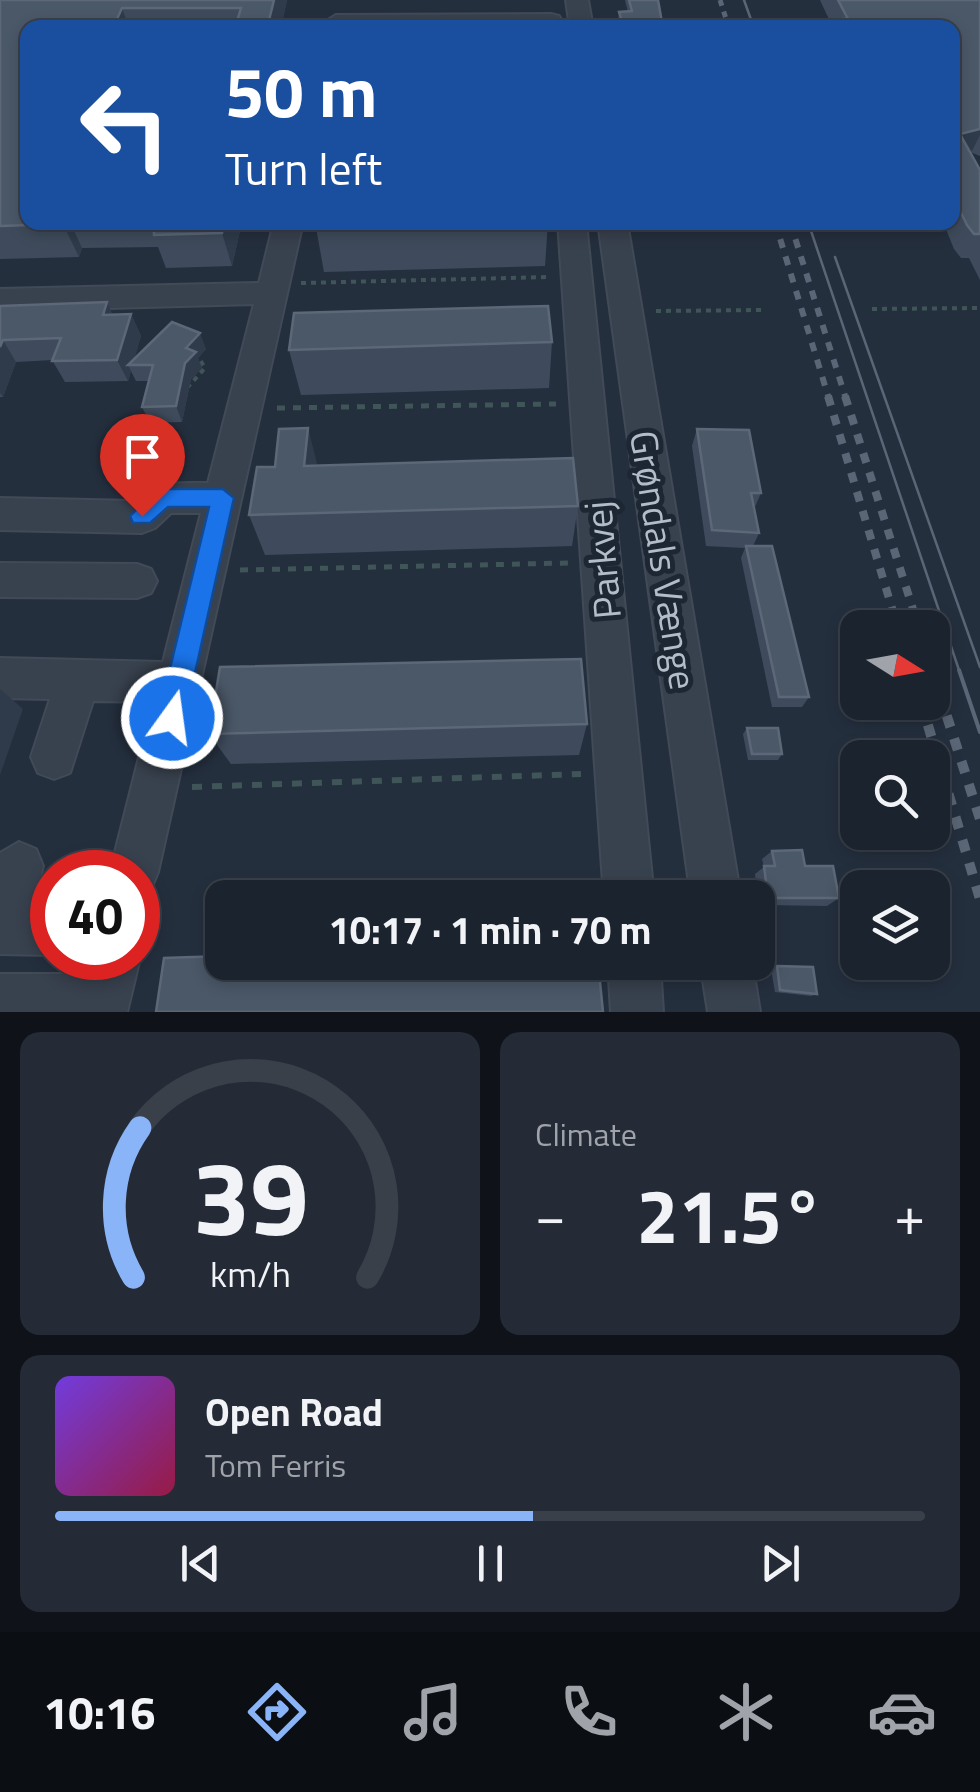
<!DOCTYPE html>
<html lang="en">
<head>
<meta charset="utf-8">
<style>
  body { margin:0; font-family:"Titillium Web",sans-serif; background:#242b36; color:#f1f3f6; height:100vh; display:flex; flex-direction:column; font-size:38px; white-space:nowrap }
  * { box-sizing:border-box; margin:0 }
  p { font-size:32px; color:#a0a4aa }
  .icon { flex:none; width:55px; height:55px; fill:none; stroke:currentColor; stroke-width:2; stroke-linecap:round; stroke-linejoin:round }
  .map { position:relative; height:1012px; overflow:hidden }
  .drawer { display:flex; flex-direction:column; gap:20px; padding:20px; background:#0f1319; flex:1 }
  .drawer>* { flex:none }
  .banner { position:absolute; left:20px; top:20px; width:940px; height:210px; border-radius:20px; box-shadow:0 5px 15px #0003,0 0 0 2px #39404a; background:#1a4fa0; color:#fff; overflow:hidden }
  .needle { width:65px; rotate:101deg }
  .controls { position:absolute; left:840px; top:610px; display:grid; gap:20px }
  .controls a { display:grid; place-items:center; width:110px; height:110px; border-radius:20px; background:#1b232e; box-shadow:0 5px 15px #0003,0 0 0 2px #39404a; font-size:50px }
  .speed { position:absolute; left:30px; top:850px; display:flex; gap:20px; font-size:50px; font-weight:700; text-align:center }
  .speed>* { display:grid; place-content:center; width:130px; height:130px; border-radius:50%; background:#1b232e; box-shadow:0 5px 15px #0003,0 0 0 2px #39404a; line-height:1 }
  .speed .limit { border:15px solid #d22; background:#fff; color:#111 }
  .pin { position:absolute; display:grid; place-items:center; width:85px; height:85px; color:#fff; margin:-102px -42px; border-radius:50% 50% 50% 0; rotate:-45deg; box-shadow:0 0 10px #0007 }
  .pin .icon { rotate:45deg }
  .me { position:absolute; width:110px; margin:-55px; rotate:14deg; stroke-linejoin:round; filter:drop-shadow(0 0 8px #0008) }
  .turn { display:flex; align-items:center; gap:35px; height:210px; padding:0 40px; font-size:45px }
  .turn .icon { width:130px; height:130px; stroke-width:2.5 }
  .turn b { display:block; font-size:70px; line-height:85px }
  .big { font-size:75px; font-weight:700; line-height:1.1 }
  .drawer .tile { flex:1; display:flex; flex-direction:column; justify-content:center; gap:15px; min-width:0; padding:0 35px; border-radius:20px; background:#242b36 }
  .drawer .dial { align-items:center; gap:0 }
  .dial svg { height:260px; overflow:visible; fill:none; stroke:#39404a; stroke-width:7; stroke-linecap:round; text-anchor:middle }
  .dial text { fill:#f1f3f6; stroke:none }
  .song { display:flex; align-items:center; gap:30px }
  .cover { width:120px; height:120px; border-radius:15px; background:linear-gradient(135deg,hsl(260 70% 55%),hsl(340 70% 35%)) }
  .played { height:10px; border-radius:5px; background:linear-gradient(90deg,#8ab4f8 55%,#39404a 55%) }
  .keys { display:flex; justify-content:space-around; direction:ltr }
  .heat { display:flex; justify-content:space-between; align-items:center; font-size:55px; direction:ltr }
  .drawer .tiles { flex:1; display:grid; gap:20px; grid-template-columns:1fr 1fr }
  .tile:last-child { grid-column:span 2 }
  .trip { position:absolute; left:205px; top:880px; width:570px; height:100px; border-radius:20px; background:#1b232e; box-shadow:0 5px 15px #0003,0 0 0 2px #39404a; font-weight:700; line-height:100px; text-align:center }
  .menu { display:flex; height:160px; justify-content:space-around; align-items:center; background:#0b0e12; color:#a0a4aa }
  .menu .icon { width:70px; height:70px }
  .menu .current { color:#8ab4f8 }
  .menu b { font-size:45px; color:#f1f3f6 }
  .map>svg:first-child { display:block }
</style>
</head>
<body>
<div class="map">
<svg width="980" height="1012" viewBox="0 0 980 1012">
  <rect width="100%" height="100%" fill="#242f3e"/>
  <g fill="none" stroke-linecap="round" stroke-linejoin="round">
    <g stroke="#414a57" stroke-width="4">
      <path id="minor" d="M566 0H588L593 28H570Z
        M551 14 559 16 562 21 559 26 331 28 325 22 336 15Z
        M274 222H303L158 872 151 889 138 895V872H110L153 702 93 701 70 773 54 779 38 773 31 757 50 699 0 698V658L163 662 201 513H171L155 528 142 533 0 530V498L134 501C158 480 178 483 208 483L254 304 0 311V289L259 283Z
        M558 222H586L654 898H604Z
        M598 222H627L741 898H691Z
        M0 563 137 564 151 569 157 581 151 593 137 598 0 597Z
        M19 842 36 849 43 866 33 904 52 905V955L0 954V853Z
        M138 953 140 958 127 1012H0V974H84L89 958H138Z
        M608 962H660L663 1012H611Z
        M700 962H752L760 1012H708Z"/>
    </g>
    <path stroke="#3f5557" stroke-width="4" stroke-dasharray="5 5" stroke-linecap="butt" d="M301 283 550 277
      M872 309 980 308
      M656 311 763 310
      M187 388 205 368 200 360"/>
    <path stroke="#3f5557" stroke-width="5" stroke-dasharray="8 8" stroke-linecap="butt" d="M277 408 556 404
      M240 570 569 563"/>
    <path stroke="#3f5557" stroke-width="6" stroke-dasharray="10 10" stroke-linecap="butt" d="M192 787 581 774"/>
    <use href="#minor" fill="#38414e" fill-rule="evenodd"/>
    <path stroke="#5a6575" stroke-width="2.5" d="M744 0 754 28
      M808 222 960 673
      M835 257 980 667"/>
    <path stroke="#5a6575" stroke-width="4" d="M959 670 980 732"/>
    <path stroke="#5a6575" stroke-width="5" stroke-dasharray="6 6" stroke-linecap="butt" d="M720 0 729 28"/>
    <path stroke="#5a6575" stroke-width="6" stroke-dasharray="9 9" stroke-linecap="butt" d="M775 222 829 399
      M790 222 846 399"/>
    <path stroke="#5a6575" stroke-width="8" stroke-dasharray="10 10" stroke-linecap="butt" d="M828 396 898 628
      M845 396 919 628"/>
    <path stroke="#5a6575" stroke-width="10" stroke-dasharray="12 12" stroke-linecap="butt" d="M932 670 980 819
      M921 702 980 899"/>
  </g>
  <path fill="#3f4b5c" d="M0 0H287L281 28H28V222H242L232 266 166 268 158 247 82 248 79 257 0 259Z
    M625 0H658L663 28H619L618 22 619 12H628Z
    M820 0H980V156L970 152 980 170V280L969 258H961L954 249 943 222H952V28H833Z
    M315 222H548L545 266 324 272Z
    M0 306 113 314H131L141 336 134 359 206 349 198 358 202 368 191 379 182 422 150 423 142 407 149 381H136L131 371 128 381 65 382 52 360 16 362 3 397H0Z
    M552 342 549 388 301 395 289 350Z
    M697 429 761 493 754 509 759 533 753 546 809 697 802 707H772L741 558 745 548 706 546 692 446Z
    M318 466 578 506 572 546 265 555 249 515Z
    M587 724 579 755 231 764 209 734Z
    M747 728 782 754 778 760H748L743 734Z
    M772 851 805 866 839 898 827 906 758 905 755 874 764 867 762 859Z
    M777 966 817 994 811 996 775 992 771 969Z"/>
  <path fill="#2f3b4b" d="M274 0H287L281 28H267Z
    M122 8 129 28H113Z
    M980 129V135L972 151 952 157 960 134Z
    M64 222H70L82 248 79 257 63 224Z
    M225 222H242L232 266 222 233Z
    M107 302 117 324 103 315Z
    M131 314 141 336 133 365H128L131 371 128 381 117 360Z
    M200 333 206 349 198 358 202 368 191 379 182 422 176 406 186 348Z
    M3 340 16 362 3 397 0 393V347Z
    M308 428 319 471 304 466Z
    M0 689 23 709 0 775Z"/>
  <path fill="#4b5868" stroke="#5c6777" stroke-width="2.5" d="M0 0H274L267 28H235L241 8H122L113 28H28V222H64L63 224 0 226Z
    M629 0H658L663 28H624L619 12 632 11Z
    M838 0H980V129L960 134 980 170V234H974L967 225 952 194V28H849L844 19H848Z
    M154 222H225L222 233 154 235Z
    M315 222H420L315 225Z
    M107 302 103 315 131 314 117 360 52 361 61 338 3 340 0 347V306Z
    M548 306 552 342 289 350 294 313Z
    M172 322 200 333 186 348 196 352 185 363 176 406 142 407 153 365H128Z
    M308 428 304 466 573 458 578 506 249 515 257 467H275L279 429Z
    M697 429 749 430 761 493H751L759 533 712 530Z
    M746 546H772L809 697H779Z
    M581 659 587 724 209 734 220 667Z
    M747 728H778L782 754H752Z
    M802 850 805 866H833L839 898H768L764 866H775L772 851Z
    M222 956V962H598L603 1012H156L164 958Z
    M777 966 813 967 817 994 780 990Z"/>
  <path fill="#1a73e8" stroke="#114b97" stroke-width="2.5" d="M163 489H223L234 498 185 718 181 727 172 731 162 727 158 718 209 507H168L150 523H133L130 516 155 491Z"/>
  <g text-anchor="middle" dominant-baseline="central" stroke-width="10" stroke-linejoin="round" paint-order="stroke">
    <g font-size="38" fill="#b4bcc9" stroke="#1d2633">
      <text transform="translate(602 560) rotate(-95)">Parkvej</text>
      <text transform="translate(664 560) rotate(81)">Grøndals Vænge</text>
    </g>
  </g>
</svg>
<div class="controls">
<a><svg class="needle" viewBox="-14 -14 28 28"><path d="M0-13l5 13h-10z" fill="#e53935"/><path d="M0 13l5-13h-10z" fill="#a0a4aa"/></svg></a>
<a><svg class="icon" aria-label="search" viewBox="0 0 24 24"><circle cx="10" cy="10" r="6"/><path d="M15 15l6 6"/></svg></a>
<a><svg class="icon" aria-label="layers" viewBox="0 0 24 24"><path d="M12 4l9 5-9 5-9-5zM3 14l9 5 9-5"/></svg></a>
</div>
<div class="speed"><div class="limit">40</div></div>
<div class="pin" style="left:142px;top:516px;background:#d93025"><svg class="icon" aria-label="arrive" viewBox="0 0 24 24"><path d="M6 21V4h12l-3 4 3 4H6"/></svg></div>
<svg class="me" style="left:172px;top:718px" viewBox="-20 -20 40 40"><circle r="17" fill="#1a73e8" stroke="#fff" stroke-width="3"/><path d="M0-11L8 9 0 5-8 9z" fill="#fff"/></svg>
<div class="trip">10:17 · 1 min · 70 m</div>
<div class="banner">
<div class="turn"><svg class="icon" aria-label="left" viewBox="0 0 24 24"><path d="M17 20v-9H6M10 6l-5 5 5 5"/></svg><div><b>50 m</b>Turn left</div></div>
</div>
</div>
<section class="drawer">
<div class="tiles">
<div class="tile dial"><svg viewBox="0 0 100 80">
<path d="M14 69A42 42 0 1 1 86 69"/>
<path d="M14 69A42 42 0 0 1 16 23" stroke="#8ab4f8"/>
<text x="50" y="56" font-size="32" font-weight="700">39</text>
<text x="50" y="72" font-size="11">km/h</text>
</svg></div>
<div class="tile"><p>Climate</p>
<div class="heat"><a>−</a><b class="big">21.5°</b><a>+</a></div>
</div>
<div class="tile">
<div class="song"><i class="cover"></i><div><b>Open Road</b><p>Tom Ferris</p></div></div>
<div class="played"></div>
<div class="keys"><svg class="icon" aria-label="previous" viewBox="0 0 24 24"><path d="M18 5L8 12l10 7zM5 5v14"/></svg><svg class="icon" aria-label="pause" viewBox="0 0 24 24"><path d="M8 5v14M16 5v14"/></svg><svg class="icon" aria-label="next" viewBox="0 0 24 24"><path d="M6 5l10 7-10 7zM19 5v14"/></svg></div>
</div>
</div>
</section>
<nav class="menu">
<b>10:16</b>
<svg class="icon current" aria-label="directions" viewBox="0 0 24 24"><path d="M12 3l9 9-9 9-9-9zM9 14v-3h6M13 9l2 2-2 2"/></svg>
<svg class="icon" aria-label="music" viewBox="0 0 24 24"><path d="M9 18V5l10-2v13"/><circle cx="6" cy="18" r="3"/><circle cx="16" cy="16" r="3"/></svg>
<svg class="icon" aria-label="phone" viewBox="0 0 24 24"><path d="M5 4h4l2 5-3 2q2 4 5 5l2-3 5 2v4C11 20 4 13 5 4z"/></svg>
<svg class="icon" aria-label="climate" viewBox="0 0 24 24"><path d="M12 3v18M4 7l16 10M4 17L20 7"/></svg>
<svg class="icon" aria-label="car" viewBox="0 0 24 24"><path d="M5 17H2v-5l4-1 3-4h7l3 4 3 1v5h-3M9 17h6M6 11h13"/><circle cx="7" cy="17" r="2"/><circle cx="17" cy="17" r="2"/></svg>
</nav>
</body>
</html>
